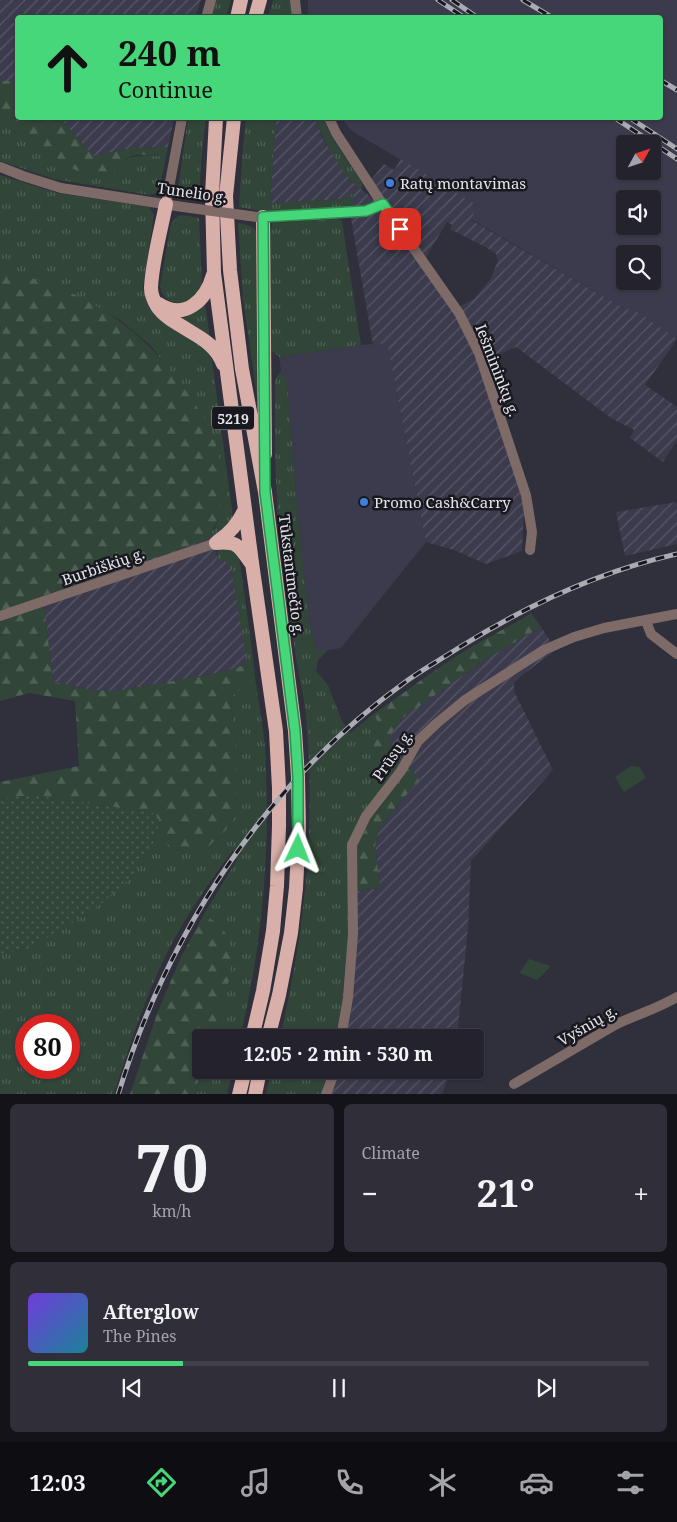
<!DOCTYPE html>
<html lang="en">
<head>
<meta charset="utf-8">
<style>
  body { margin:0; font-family:"Noto Serif",serif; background:#302f39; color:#f1f3f6; height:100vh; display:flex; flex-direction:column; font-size:19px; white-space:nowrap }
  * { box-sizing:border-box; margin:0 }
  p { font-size:16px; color:#a3a4aa }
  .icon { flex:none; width:28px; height:28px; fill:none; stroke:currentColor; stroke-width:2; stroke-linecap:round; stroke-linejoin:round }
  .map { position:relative; height:1094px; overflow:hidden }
  .drawer { display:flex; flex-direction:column; gap:10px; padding:10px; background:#141319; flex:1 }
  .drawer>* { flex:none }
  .guide { position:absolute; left:15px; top:15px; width:648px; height:105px; border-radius:5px; box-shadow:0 1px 4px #0004,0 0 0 1px #414049; background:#46d77a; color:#111; overflow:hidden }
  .needle { width:32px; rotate:50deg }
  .buttons { position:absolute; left:616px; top:135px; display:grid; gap:10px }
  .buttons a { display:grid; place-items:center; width:45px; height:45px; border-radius:5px; background:#24232d; box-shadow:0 1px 4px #0004,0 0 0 1px #414049; font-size:25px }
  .speed { position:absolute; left:15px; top:1014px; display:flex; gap:10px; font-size:25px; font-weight:700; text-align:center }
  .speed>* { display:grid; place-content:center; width:65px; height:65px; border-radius:50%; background:#24232d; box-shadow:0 1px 4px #0004,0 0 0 1px #414049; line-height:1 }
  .speed .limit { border:8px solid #d22; background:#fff; color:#111 }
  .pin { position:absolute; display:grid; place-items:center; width:42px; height:42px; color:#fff; margin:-21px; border-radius:10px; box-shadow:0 2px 8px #0006 }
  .me { position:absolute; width:55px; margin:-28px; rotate:2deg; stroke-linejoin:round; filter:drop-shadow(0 0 4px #0008) }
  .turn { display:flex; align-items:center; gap:18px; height:105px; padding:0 20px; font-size:22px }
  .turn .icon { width:65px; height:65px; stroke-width:2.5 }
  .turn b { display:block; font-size:35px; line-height:42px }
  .big { font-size:38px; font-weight:700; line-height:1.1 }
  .drawer .tile { flex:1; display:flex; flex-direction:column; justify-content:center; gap:8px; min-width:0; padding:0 18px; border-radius:8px; background:#302f39 }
  .drawer .dial { align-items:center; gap:0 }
  .dial b { font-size:65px; line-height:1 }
  .song { display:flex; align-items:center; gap:15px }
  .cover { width:60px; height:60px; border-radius:8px; background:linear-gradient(135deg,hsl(260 70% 55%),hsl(190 70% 35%)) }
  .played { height:5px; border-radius:2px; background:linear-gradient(90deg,#46d77a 25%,#414049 25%) }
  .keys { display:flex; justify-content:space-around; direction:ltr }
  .heat { display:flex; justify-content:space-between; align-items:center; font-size:28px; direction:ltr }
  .drawer .tiles { flex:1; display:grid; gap:10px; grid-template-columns:1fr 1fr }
  .tile:last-child { grid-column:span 2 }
  .trip { position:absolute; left:192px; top:1029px; width:292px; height:50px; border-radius:5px; background:#24232d; box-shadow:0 1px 4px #0004,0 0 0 1px #414049; font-weight:700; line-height:50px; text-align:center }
  .tabs { display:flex; height:80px; justify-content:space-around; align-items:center; background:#0e0e12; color:#a3a4aa }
  .tabs .icon { width:35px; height:35px }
  .tabs .selected { color:#46d77a }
  .tabs b { font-size:22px; color:#f1f3f6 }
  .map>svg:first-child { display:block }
</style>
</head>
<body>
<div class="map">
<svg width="677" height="1095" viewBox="0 0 677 1095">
  <defs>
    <pattern id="industrial-furrows" width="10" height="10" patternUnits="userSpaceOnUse" patternTransform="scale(1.25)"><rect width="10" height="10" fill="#3c3b4d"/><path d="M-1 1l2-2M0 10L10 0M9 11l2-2" fill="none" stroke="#585767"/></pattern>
    <pattern id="grass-tufts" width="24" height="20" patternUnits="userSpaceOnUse" patternTransform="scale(1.25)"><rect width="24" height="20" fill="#314639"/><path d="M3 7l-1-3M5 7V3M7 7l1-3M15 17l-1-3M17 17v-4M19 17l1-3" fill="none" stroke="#4f6156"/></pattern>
    <pattern id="forest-firs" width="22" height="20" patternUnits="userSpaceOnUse" patternTransform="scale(1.25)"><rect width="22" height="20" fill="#314639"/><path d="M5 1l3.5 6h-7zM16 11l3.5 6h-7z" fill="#4f6156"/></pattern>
    <pattern id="garden-dots" width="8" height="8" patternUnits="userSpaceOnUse" patternTransform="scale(1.25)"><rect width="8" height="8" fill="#314639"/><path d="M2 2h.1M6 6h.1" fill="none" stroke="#4f6156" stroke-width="1.8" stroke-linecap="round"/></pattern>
  </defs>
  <rect width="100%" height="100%" fill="#302f3c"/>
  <path fill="#3c3b4d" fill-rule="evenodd" d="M308 0H677V340L635 310 625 309 471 219 477 205 352 131 341 118H660V18L308 17ZM625 144H652V171H625ZM625 199H652V226H625ZM625 254H652V281H625Z
    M387 343 426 542 341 648 317 652 309 622 298 516 287 380 281 371 279 357 361 345Z"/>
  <path fill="url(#industrial-furrows)" fill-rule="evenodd" d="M0 0H201L195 17 18 18 17 81H0Z
    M60 118H174L168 147 131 148 93 156Z
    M276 118H315L323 139 352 182 395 216 371 180 384 164 394 170 401 159 477 205 471 220 625 309 635 310 677 339 645 385 677 407V440L663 462 630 438 634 430 611 418 516 347 487 360 525 488 522 551 486 564 454 550 426 542 387 343 373 345 349 207 353 193 345 199 270 203ZM447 222 452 225 450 229 489 249 496 254 498 260 491 278 474 299 459 307 425 260 429 252Z
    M677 502V544L625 556 616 512Z
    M211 537 216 553V559L226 561 229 564 232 572 248 664 223 672 117 691 92 690 53 682 43 596Z
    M541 627 556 650 521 676 514 683V691L553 770 471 861 468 928 457 1037 336 1038 341 1007 349 928 350 892 380 888 375 846 379 827 419 780 388 739 401 719 486 659Z
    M329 1070H452L442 1094 320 1095Z"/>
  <path fill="url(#grass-tufts)" fill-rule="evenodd" d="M216 0H231L226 17 210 18Z
    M273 0H290L292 17H268Z
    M0 116 22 129 63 164 84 174 100 178C127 156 131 153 166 157L159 190 157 193 149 195 54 179 0 161Z
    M188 118H206L201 162 199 201C188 200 180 201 178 189Z
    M246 118H276L270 203 345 199 353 193 354 201 349 207 266 212 239 207 243 146Z
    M315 118H323L331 136 360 180 363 187 360 189C340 173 324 141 315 118Z
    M0 175 57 193 149 207 154 215 143 287C145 297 148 306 155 314L206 349 212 360 233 517 222 533 202 541 215 528 218 520 221 479 218 453 183 387 151 346 120 320 67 291 0 268Z
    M182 215 199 218 202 284 199 296 180 306C169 301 162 298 160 286L171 223 178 216Z
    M338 219 342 221 361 345 279 357 271 350 269 233 273 223Z
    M238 223C248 225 254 225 258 235L259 409 243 300Z
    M205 304 210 338 167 312C185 314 190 317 205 304Z
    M281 371 287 380 298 516 309 622 317 652 328 650 318 660 316 671 328 685 341 719 350 733 374 714 383 733 372 745 401 783 377 811 368 825 349 928 341 1007 336 1037H280C305 932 316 826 306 718 305 698 299 678 296 658 290 619 285 580 281 542 274 489 275 436 275 383L276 378Z
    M223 545 239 556C245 598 251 641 256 684 259 705 263 726 265 747 271 846 263 942 240 1037H211L227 986 219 925 204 914 237 860 233 850C210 881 188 913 170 947 146 994 130 1044 114 1094L0 1095V954L26 950 131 878 146 856 157 836 175 849 184 852 209 846 227 829 234 816 235 779 239 758 230 703 233 695 250 683 232 572C229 562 226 561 216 559L218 549ZM26 1025H69V1068H26Z
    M201 1069 233 1070 227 1094 195 1095Z
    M272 1070H329L320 1094H266Z"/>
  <path fill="url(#forest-firs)" d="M0 81H17L18 118H60L93 156 131 148 168 147 166 157C140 154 127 150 112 174L100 178 84 174 63 164 22 129 0 116Z
    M0 268C23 276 47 282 69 292 125 318 159 350 193 401 199 410 207 420 211 430 218 447 222 468 221 486 219 511 223 523 202 541L43 596 53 682 92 690 117 691 223 672 248 664 250 683 233 695 230 703 239 758 235 779 234 816 227 829 209 846 185 852 175 849 157 836 159 820 154 813 32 795 0 799V782L79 766 75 701 29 693 0 701Z
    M531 613 541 627 486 659 401 719 388 739 419 780 379 827 375 846 380 888 356 891C357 877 356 858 360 844 367 820 385 802 401 783L372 745 383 733 374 714C409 689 443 663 480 642 497 632 515 624 531 613Z
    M204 914C209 918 215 921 220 926 246 953 221 1007 211 1037L201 1038V1069L195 1094H130L158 1011 181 957Z"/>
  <path fill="#314639" d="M631 766 640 767 646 778 624 792 615 777Z
    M529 959 551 966 537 980 519 973Z"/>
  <path fill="url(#garden-dots)" d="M32 795 154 813 159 820 157 836 146 856 131 878 94 910 26 950 0 954V799Z"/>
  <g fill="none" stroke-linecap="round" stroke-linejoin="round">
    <path stroke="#7e6b68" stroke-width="10" d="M295 0 297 18
      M206 18 211 0
      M329 118 336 133 379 199 459 313 479 353 526 495 532 532 530 550
      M0 167 23 176 61 188 183 207
      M166 204 182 118
      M258 217 366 211 383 204
      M0 616 216 543
      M646 621 651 634 677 654
      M341 1038 348 998 353 934 352 845 366 816 401 771 418 741 437 723 465 700 544 650 574 637 604 628 677 614
      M514 1084 615 1025C635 1015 657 1009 677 997
      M326 1095 335 1070"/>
    <path stroke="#d9b0a9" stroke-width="14" d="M237 18 241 0
      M255 18 260 0
      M216 118 212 195 214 273 252 563 276 731 279 788V826L277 886 273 931 263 991 252 1038
      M234 118 226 196 230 270 242 369 265 492 295 731 298 777 299 830 296 888 291 933 279 995 268 1038
      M166 204C161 230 152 262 151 288 151 294 154 301 157 306 165 318 179 324 191 332 205 340 217 348 223 364
      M263 217 265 454
      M159 304C185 321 206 300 213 275
      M217 542C230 533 238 524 245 509
      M216 543C238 541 239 546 251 563
      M239 1095 245 1070
      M255 1095 260 1070"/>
    <g stroke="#ababb4" stroke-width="5">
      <path id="rail" d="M438 0 465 18
        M452 0 478 18
        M523 0 553 18
        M660 80 677 90
        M615 118 677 159
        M630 118 677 149
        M118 1095C168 930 268 780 408 680 425 668 443 658 460 647 526 606 601 571 677 554"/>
    </g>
    <use href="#rail" stroke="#18181e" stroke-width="3" stroke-dasharray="9" stroke-linecap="butt"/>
    <path stroke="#7e6b68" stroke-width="10" d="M183 207 257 217"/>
  </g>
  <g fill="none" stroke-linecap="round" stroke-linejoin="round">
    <g stroke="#2e8c4f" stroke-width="12">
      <path id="route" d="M298 849V777L295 731 265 492 263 217 366 211 383 204 400 229"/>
    </g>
    <use href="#route" stroke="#46d77a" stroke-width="9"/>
  </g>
  <g fill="#3f7fe0" stroke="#18181e" stroke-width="2">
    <circle cx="390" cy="183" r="5"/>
    <circle cx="364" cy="502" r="5"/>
  </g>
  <g text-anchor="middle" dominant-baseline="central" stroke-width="5" stroke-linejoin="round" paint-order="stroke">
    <rect fill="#18181e" stroke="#a7a7ae" stroke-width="1" x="212" y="406.5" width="42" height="23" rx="4"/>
    <g font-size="14" font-weight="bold" fill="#e4e4ec">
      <text x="233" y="418">5219</text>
    </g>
    <g font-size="15" fill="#e4e4ec" stroke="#18181e" text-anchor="start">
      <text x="400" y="183">Ratų montavimas</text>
      <text x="374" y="502">Promo Cash&amp;Carry</text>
    </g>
    <g font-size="15" fill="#e4e4ec" stroke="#18181e">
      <text transform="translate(192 192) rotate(8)">Tunelio g.</text>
      <text transform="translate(498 370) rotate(69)">Iešmininkų g.</text>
      <text transform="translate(103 566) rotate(-19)">Burbiškių g.</text>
      <text transform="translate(292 575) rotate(83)">Tūkstantmečio g.</text>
      <text transform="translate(392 755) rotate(-55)">Prūsų g.</text>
      <text transform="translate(587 1025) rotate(-30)">Vyšnių g.</text>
    </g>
  </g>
</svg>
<div class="buttons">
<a><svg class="needle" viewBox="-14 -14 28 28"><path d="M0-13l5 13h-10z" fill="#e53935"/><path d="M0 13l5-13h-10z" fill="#a3a4aa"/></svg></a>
<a><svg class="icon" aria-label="sound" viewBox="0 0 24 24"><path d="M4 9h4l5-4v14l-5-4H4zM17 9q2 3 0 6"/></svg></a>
<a><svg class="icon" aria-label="search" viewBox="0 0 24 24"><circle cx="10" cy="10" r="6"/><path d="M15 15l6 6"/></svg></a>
</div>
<div class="speed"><div class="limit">80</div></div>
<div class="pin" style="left:400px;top:229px;background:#d93025"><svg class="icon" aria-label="arrive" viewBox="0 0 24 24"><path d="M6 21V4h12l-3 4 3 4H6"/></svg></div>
<svg class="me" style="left:298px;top:849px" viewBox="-20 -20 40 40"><path d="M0-17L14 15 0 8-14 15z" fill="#46d77a" stroke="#fff" stroke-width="4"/></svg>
<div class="trip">12:05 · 2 min · 530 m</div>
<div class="guide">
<div class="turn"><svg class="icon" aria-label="ahead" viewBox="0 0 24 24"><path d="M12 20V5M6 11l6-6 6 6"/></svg><div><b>240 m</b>Continue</div></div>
</div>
</div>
<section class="drawer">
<div class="tiles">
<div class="tile dial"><b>70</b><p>km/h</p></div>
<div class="tile"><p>Climate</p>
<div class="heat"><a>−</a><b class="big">21°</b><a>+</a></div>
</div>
<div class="tile">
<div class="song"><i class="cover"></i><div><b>Afterglow</b><p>The Pines</p></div></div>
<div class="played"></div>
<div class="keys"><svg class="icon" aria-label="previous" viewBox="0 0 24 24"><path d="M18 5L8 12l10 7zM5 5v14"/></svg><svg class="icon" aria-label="pause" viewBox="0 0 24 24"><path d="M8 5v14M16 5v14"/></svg><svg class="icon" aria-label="next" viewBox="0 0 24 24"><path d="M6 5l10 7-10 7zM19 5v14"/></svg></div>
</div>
</div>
</section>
<nav class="tabs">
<b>12:03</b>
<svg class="icon selected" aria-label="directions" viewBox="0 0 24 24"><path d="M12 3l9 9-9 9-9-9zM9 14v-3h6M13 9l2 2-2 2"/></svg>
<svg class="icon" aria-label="music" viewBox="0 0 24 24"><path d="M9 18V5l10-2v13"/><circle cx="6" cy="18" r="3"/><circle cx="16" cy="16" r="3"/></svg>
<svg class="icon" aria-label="phone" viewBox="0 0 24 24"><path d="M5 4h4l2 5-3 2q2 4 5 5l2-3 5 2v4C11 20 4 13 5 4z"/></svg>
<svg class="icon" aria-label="climate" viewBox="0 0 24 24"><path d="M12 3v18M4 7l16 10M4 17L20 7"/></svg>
<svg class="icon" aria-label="car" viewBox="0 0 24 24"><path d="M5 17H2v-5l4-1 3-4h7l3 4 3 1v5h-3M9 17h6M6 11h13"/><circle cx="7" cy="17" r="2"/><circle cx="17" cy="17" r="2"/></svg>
<svg class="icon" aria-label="filters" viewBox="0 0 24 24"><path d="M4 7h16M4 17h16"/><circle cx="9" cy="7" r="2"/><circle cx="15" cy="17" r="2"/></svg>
</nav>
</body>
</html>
